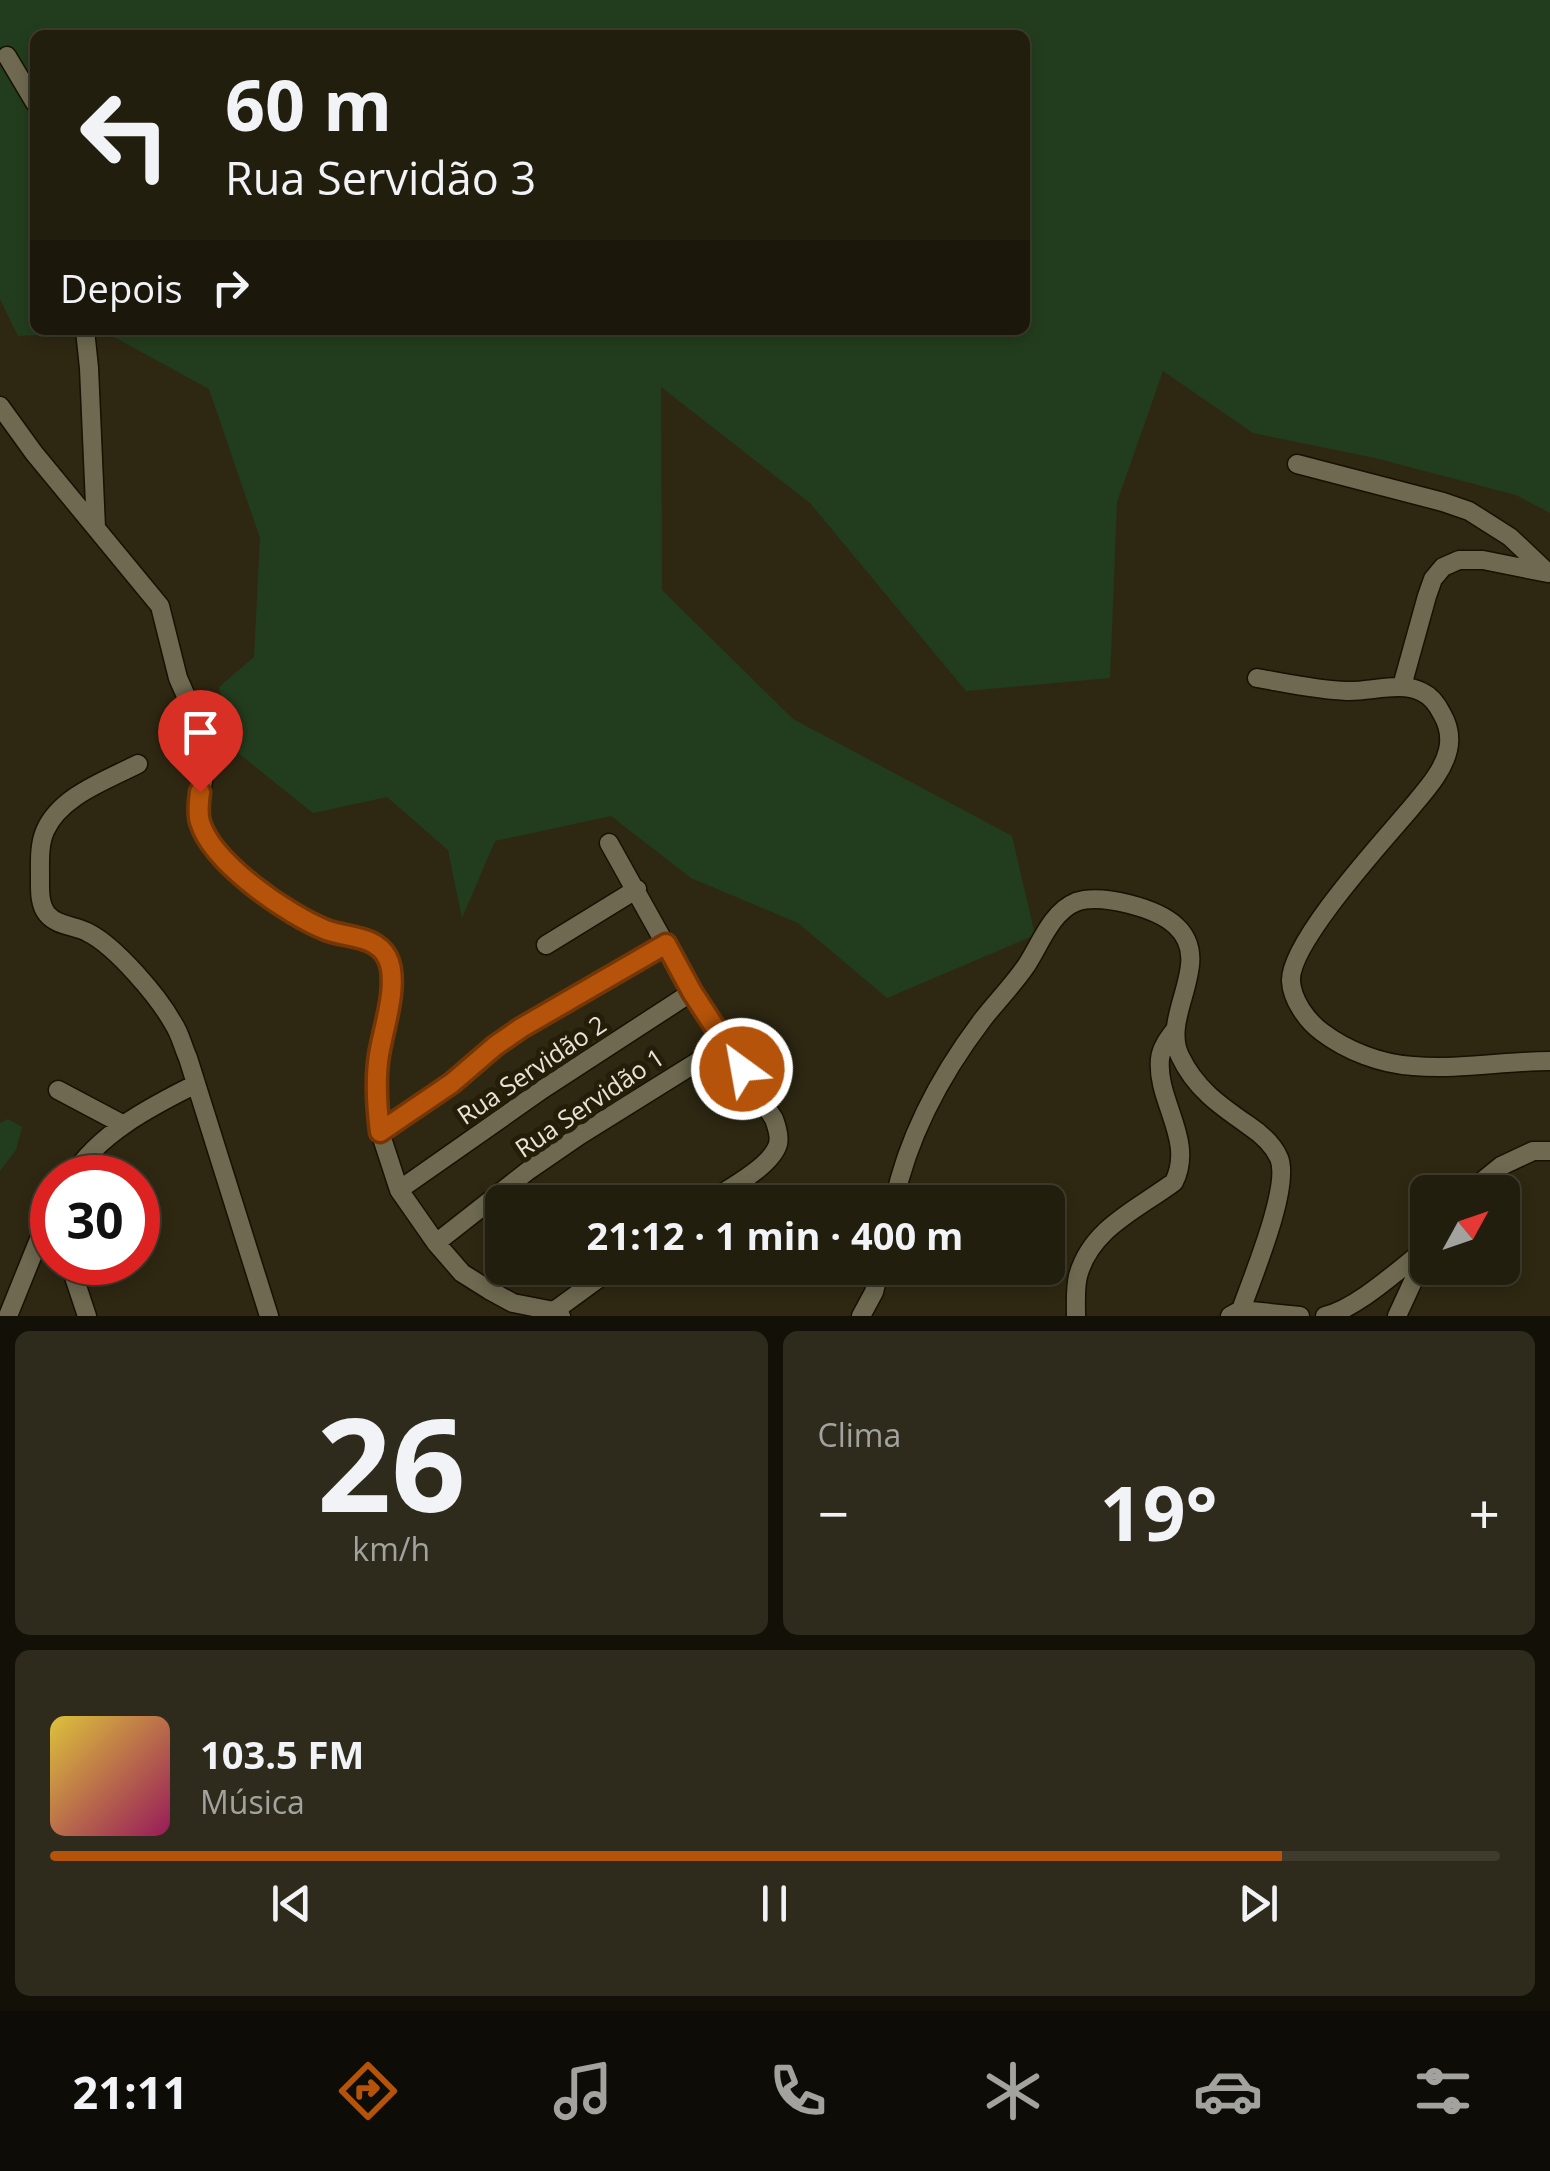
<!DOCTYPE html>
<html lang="pt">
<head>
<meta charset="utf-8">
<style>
  body { margin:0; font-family:"Open Sans",sans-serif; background:#2e2b1c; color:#f1f3f6; height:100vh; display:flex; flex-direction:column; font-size:38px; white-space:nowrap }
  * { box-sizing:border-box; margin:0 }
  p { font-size:32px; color:#a2a29e }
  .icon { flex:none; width:55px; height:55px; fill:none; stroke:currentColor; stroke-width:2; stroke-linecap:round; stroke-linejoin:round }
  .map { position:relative; height:1316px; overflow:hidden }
  .sheet { display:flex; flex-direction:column; gap:15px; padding:15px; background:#131008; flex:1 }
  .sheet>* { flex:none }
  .guide { position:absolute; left:30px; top:30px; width:1000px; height:305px; border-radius:15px; box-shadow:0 5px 15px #0003,0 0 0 2px #3f3c2e; background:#221e0e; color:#f1f3f6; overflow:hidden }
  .needle { width:65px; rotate:50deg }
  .fabs { position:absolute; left:1410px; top:1175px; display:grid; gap:20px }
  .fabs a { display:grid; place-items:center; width:110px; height:110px; border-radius:15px; background:#221e0e; box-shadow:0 5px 15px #0003,0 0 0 2px #3f3c2e; font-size:50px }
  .speed { position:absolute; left:30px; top:1155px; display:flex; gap:20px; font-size:50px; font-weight:700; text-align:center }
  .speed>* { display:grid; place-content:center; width:130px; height:130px; border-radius:50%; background:#221e0e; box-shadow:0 5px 15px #0003,0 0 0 2px #3f3c2e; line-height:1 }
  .speed .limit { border:15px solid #d22; background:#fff; color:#111 }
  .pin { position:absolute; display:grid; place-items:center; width:85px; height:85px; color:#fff; margin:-102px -42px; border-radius:50% 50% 50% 0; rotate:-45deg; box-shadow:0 0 10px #0007 }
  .pin .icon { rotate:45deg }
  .me { position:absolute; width:110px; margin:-55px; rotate:328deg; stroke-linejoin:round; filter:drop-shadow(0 0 8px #0008) }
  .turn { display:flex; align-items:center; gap:35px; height:210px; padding:0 30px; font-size:45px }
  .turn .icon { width:130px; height:130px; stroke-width:2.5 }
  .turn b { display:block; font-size:70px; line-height:85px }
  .then { display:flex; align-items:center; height:95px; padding:0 30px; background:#0003; gap:20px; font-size:38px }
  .big { font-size:75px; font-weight:700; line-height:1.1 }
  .sheet .card { flex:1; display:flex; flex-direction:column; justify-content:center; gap:15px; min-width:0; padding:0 35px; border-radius:15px; background:#2e2b1c }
  .sheet .dial { align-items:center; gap:0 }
  .dial b { font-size:130px; line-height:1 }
  .song { display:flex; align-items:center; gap:30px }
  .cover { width:120px; height:120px; border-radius:15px; background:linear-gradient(135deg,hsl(50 70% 55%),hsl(330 70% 35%)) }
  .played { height:10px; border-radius:5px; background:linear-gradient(90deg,#b45309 85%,#3f3c2e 85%) }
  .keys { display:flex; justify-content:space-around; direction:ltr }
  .heat { display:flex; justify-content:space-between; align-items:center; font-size:55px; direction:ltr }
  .sheet .tiles { flex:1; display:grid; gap:15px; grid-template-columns:1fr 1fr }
  .card:last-child { grid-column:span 2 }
  .trip { position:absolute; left:485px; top:1185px; width:580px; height:100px; border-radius:15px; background:#221e0e; box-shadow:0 5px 15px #0003,0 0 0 2px #3f3c2e; font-weight:700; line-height:100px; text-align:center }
  .menu { display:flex; height:160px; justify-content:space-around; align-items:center; background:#0e0c06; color:#a2a29e }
  .menu .icon { width:70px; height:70px }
  .menu .active { color:#b45309 }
  .menu b { font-size:45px; color:#f1f3f6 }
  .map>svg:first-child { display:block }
</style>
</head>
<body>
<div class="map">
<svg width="1550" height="1316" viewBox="0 0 1550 1316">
  <rect width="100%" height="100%" fill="#2e2812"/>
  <path fill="#223d1d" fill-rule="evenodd" d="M0 0H1550V513L1516 495 1375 458 1253 433 1163 371 1117 502 1110 678 966 691 810 503 661 387 662 590 793 719 1012 836 1035 935 887 998 798 923 691 878 611 816 495 841 462 918 448 850 387 797 313 813 232 748 219 687 254 657 260 538 209 389 105 332 18 336 0 299ZM35 35H1025V330H35Z
    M8 1119 22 1127 16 1150 0 1171V1123Z"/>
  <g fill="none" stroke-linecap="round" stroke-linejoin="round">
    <g stroke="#161100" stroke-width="21">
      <path id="minor" d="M7 56 35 103
        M85 330 89 368 96 528
        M0 406 34 453 160 606 178 678 205 739 207 758 198 810 200 822 213 847 248 881 289 913 328 931 376 944 386 955 391 967V982L379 1055 378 1112 380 1132 399 1190 436 1243 462 1273 489 1290 513 1303 554 1311 561 1316
        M1297 464 1443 502 1469 511 1510 537 1548 573
        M1257 678C1286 683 1317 690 1347 691 1370 692 1401 681 1422 692 1431 696 1438 706 1442 714 1449 726 1451 737 1448 750 1443 772 1425 791 1411 808 1384 840 1289 943 1291 981 1292 1000 1307 1021 1322 1032 1347 1051 1381 1064 1413 1066 1459 1070 1504 1061 1550 1061
        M1402 686 1427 596 1433 579 1443 567 1459 560H1483L1548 573
        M138 764C107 780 60 796 45 831 39 845 40 861 40 877 40 889 39 904 47 914 58 927 76 925 89 933 116 947 158 996 173 1023 180 1033 183 1047 188 1058L269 1316
        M609 843 692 992 774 1119C777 1127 780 1136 778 1144 772 1166 727 1190 708 1202
        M546 945 637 889
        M58 1090 124 1125
        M380 1132 453 1083 495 1046 521 1028 666 944
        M71 1178C98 1134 150 1107 194 1085
        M399 1190 543 1089 692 992
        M1469 1192 1501 1166 1533 1151H1550
        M894 1202C908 1136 942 1073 983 1019 997 1001 1013 985 1026 966 1040 945 1051 912 1076 902 1101 893 1157 908 1176 926 1215 962 1160 1015 1180 1056 1195 1088 1219 1105 1248 1125 1260 1133 1273 1144 1279 1158 1291 1186 1252 1278 1241 1310L1230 1316
        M436 1243 529 1170 580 1135 726 1044
        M69 1262 87 1316
        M1241 1310 1300 1316
        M554 1311 613 1268
        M8 1316 52 1207
        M861 1316 874 1292 880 1268
        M1076 1316C1076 1303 1075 1288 1078 1276 1091 1228 1138 1209 1174 1182 1195 1140 1156 1101 1160 1059 1161 1048 1168 1039 1174 1031
        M1325 1316C1358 1308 1399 1269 1428 1247
        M1397 1316 1427 1251"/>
    </g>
    <use href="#minor" stroke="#6e6950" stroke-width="18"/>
  </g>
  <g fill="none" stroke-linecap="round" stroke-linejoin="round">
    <g stroke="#753606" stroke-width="25">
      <path id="route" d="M200 792C199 802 197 812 200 822 212 863 288 915 326 930 347 938 375 935 387 957 400 982 383 1029 379 1055 375 1080 377 1108 380 1132L452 1083 495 1046 521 1028 666 944 692 992 742 1069"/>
    </g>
    <use href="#route" stroke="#b45309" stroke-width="18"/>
  </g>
  <g text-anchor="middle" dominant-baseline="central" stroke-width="10" stroke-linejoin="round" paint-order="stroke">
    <g font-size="25" fill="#e7e3d6" stroke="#241e08">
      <text transform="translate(531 1069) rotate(-34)">Rua Servidão 2</text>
      <text transform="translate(589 1102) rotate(-34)">Rua Servidão 1</text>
    </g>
  </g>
</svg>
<div class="fabs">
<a><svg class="needle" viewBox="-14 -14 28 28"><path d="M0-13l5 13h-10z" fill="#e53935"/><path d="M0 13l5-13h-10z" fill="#a2a29e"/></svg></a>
</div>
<div class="speed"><div class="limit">30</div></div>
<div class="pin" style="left:200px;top:792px;background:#d93025"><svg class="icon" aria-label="arrive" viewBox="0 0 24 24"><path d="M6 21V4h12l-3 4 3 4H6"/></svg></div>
<svg class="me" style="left:742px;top:1069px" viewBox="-20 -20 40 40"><circle r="17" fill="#b45309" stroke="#fff" stroke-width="3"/><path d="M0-11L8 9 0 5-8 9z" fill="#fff"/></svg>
<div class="trip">21:12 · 1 min · 400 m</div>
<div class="guide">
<div class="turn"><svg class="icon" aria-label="left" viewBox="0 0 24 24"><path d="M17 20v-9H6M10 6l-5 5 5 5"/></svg><div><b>60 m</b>Rua Servidão 3</div></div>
<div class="then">Depois<svg class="icon" aria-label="right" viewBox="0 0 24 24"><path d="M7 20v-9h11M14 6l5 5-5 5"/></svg></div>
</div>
</div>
<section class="sheet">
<div class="tiles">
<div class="card dial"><b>26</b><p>km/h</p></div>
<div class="card"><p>Clima</p>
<div class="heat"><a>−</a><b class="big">19°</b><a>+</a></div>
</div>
<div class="card">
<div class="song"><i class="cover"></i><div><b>103.5 FM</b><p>Música</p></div></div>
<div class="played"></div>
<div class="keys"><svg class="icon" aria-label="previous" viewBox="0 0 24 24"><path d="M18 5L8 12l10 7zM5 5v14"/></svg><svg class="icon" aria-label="pause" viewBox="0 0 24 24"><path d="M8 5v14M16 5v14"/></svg><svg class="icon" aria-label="next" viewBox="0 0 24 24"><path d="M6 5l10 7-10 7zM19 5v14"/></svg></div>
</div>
</div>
</section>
<nav class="menu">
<b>21:11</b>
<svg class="icon active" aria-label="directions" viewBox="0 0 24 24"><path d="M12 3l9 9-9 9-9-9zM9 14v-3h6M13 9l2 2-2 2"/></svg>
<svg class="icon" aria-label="music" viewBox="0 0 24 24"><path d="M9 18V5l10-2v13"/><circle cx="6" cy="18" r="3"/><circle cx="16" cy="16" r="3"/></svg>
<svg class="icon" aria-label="phone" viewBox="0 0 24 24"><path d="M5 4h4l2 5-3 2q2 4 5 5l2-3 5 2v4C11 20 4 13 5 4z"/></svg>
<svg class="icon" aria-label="climate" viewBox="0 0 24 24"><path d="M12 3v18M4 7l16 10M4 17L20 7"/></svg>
<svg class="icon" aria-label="car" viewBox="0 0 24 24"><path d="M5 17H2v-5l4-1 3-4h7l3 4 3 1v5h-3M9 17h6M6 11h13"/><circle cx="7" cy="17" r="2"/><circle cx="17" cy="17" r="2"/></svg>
<svg class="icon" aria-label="filters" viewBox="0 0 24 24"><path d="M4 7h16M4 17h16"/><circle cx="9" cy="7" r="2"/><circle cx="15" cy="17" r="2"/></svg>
</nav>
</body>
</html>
